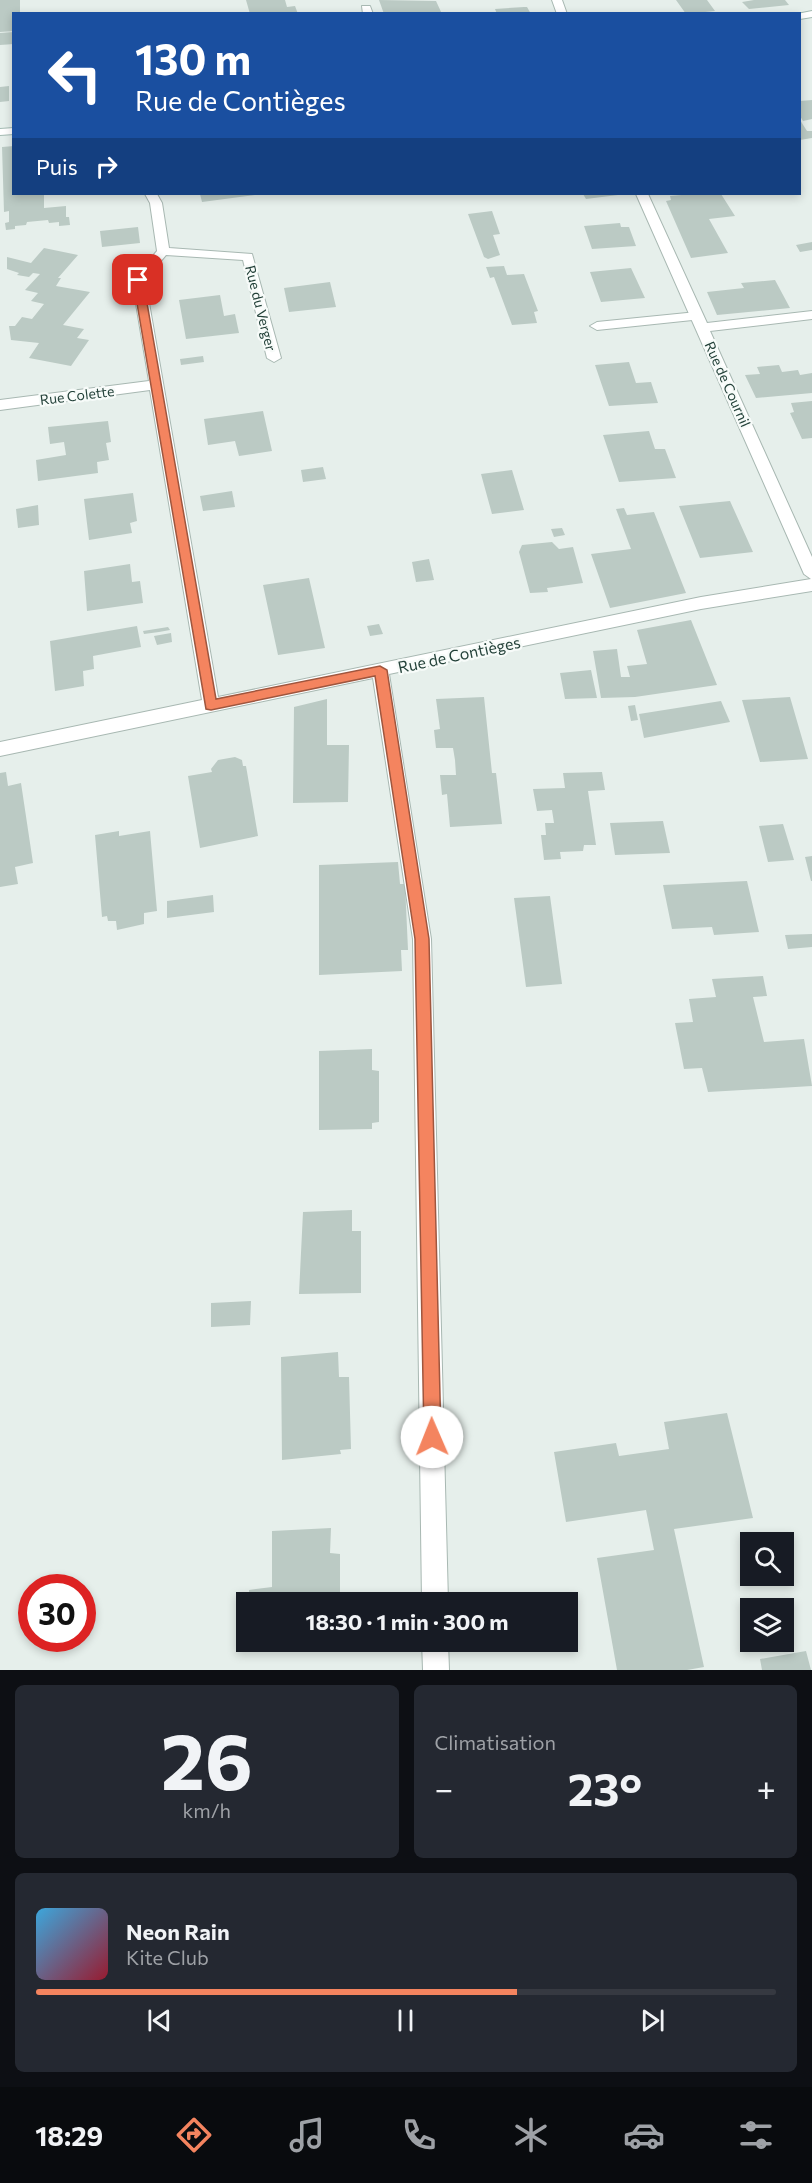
<!DOCTYPE html>
<html lang="fr">
<head>
<meta charset="utf-8">
<style>
  body { margin:0; font-family:Commissioner,sans-serif; background:#242831; color:#f1f3f6; height:100vh; display:flex; flex-direction:column; font-size:22px; white-space:nowrap }
  * { box-sizing:border-box; margin:0 }
  p { font-size:20px; color:#9ea1a6 }
  .icon { flex:none; width:33px; height:33px; fill:none; stroke:currentColor; stroke-width:2; stroke-linecap:round; stroke-linejoin:round }
  .map { position:relative; height:1670px; overflow:hidden }
  .side { display:flex; flex-direction:column; gap:15px; padding:15px; background:#0d0f14; flex:1 }
  .side>* { flex:none }
  .banner { position:absolute; left:12px; top:12px; width:789px; height:183px; border-radius:0px; box-shadow:0 3px 9px #0003; background:#1a4fa0; color:#fff; overflow:hidden }
  .tools { position:absolute; left:740px; top:1532px; display:grid; gap:12px }
  .tools a { display:grid; place-items:center; width:54px; height:54px; border-radius:0px; background:#171b24; box-shadow:0 3px 9px #0003; font-size:30px }
  .speed { position:absolute; left:18px; top:1574px; display:flex; gap:12px; font-size:30px; font-weight:700; text-align:center }
  .speed>* { display:grid; place-content:center; width:78px; height:78px; border-radius:50%; background:#171b24; box-shadow:0 3px 9px #0003; line-height:1 }
  .speed .limit { border:9px solid #d22; background:#fff; color:#111 }
  .pin { position:absolute; display:grid; place-items:center; width:51px; height:51px; color:#fff; margin:-26px; border-radius:12px; box-shadow:0 3px 9px #0006 }
  .me { position:absolute; width:66px; margin:-33px; rotate:359deg; stroke-linejoin:round; filter:drop-shadow(0 0 4px #0008) }
  .turn { display:flex; align-items:center; gap:21px; height:126px; padding:0 24px; font-size:27px }
  .turn .icon { width:78px; height:78px; stroke-width:2.5 }
  .turn b { display:block; font-size:42px; line-height:51px }
  .then { display:flex; align-items:center; height:57px; padding:0 24px; background:#0003; gap:12px; font-size:22px }
  .big { font-size:45px; font-weight:700; line-height:1.1 }
  .side .tile { flex:1; display:flex; flex-direction:column; justify-content:center; gap:9px; min-width:0; padding:0 21px; border-radius:9px; background:#242831 }
  .side .dial { align-items:center; gap:0 }
  .dial b { font-size:78px; line-height:1 }
  .song { display:flex; align-items:center; gap:18px }
  .cover { width:72px; height:72px; border-radius:9px; background:linear-gradient(135deg,hsl(200 70% 55%),hsl(350 70% 35%)) }
  .played { height:6px; border-radius:3px; background:linear-gradient(90deg,#f4845f 65%,#363941 65%) }
  .keys { display:flex; justify-content:space-around; direction:ltr }
  .heat { display:flex; justify-content:space-between; align-items:center; font-size:33px; direction:ltr }
  .side .tiles { flex:1; display:grid; gap:15px; grid-template-columns:1fr 1fr }
  .tile:last-child { grid-column:span 2 }
  .trip { position:absolute; left:236px; top:1592px; width:342px; height:60px; border-radius:0px; background:#171b24; box-shadow:0 3px 9px #0003; font-weight:700; line-height:60px; text-align:center }
  .dock { display:flex; height:96px; justify-content:space-around; align-items:center; background:#090b0e; color:#9ea1a6 }
  .dock .icon { width:42px; height:42px }
  .dock .on { color:#f4845f }
  .dock b { font-size:27px; color:#f1f3f6 }
  .map>svg:first-child { display:block }
</style>
</head>
<body>
<div class="map">
<svg width="812" height="1670" viewBox="0 0 812 1670">
  <rect width="100%" height="100%" fill="#e6efeb"/>
  <path fill="#bbcac4" d="M0 0H20V14H14V31L0 32Z
    M246 0H285L287 7 295 6 298 14H250Z
    M379 0 436 1 442 14H384Z
    M676 0H707L715 11 686 14Z
    M754 0H785L789 5 749 9 742 2Z
    M524 7H527L531 14H497L495 9Z
    M14 32V44L0 45V33Z
    M9 86V101L0 102V87Z
    M812 100V119L803 121 800 116V101Z
    M800 120 807 131H812V138L800 140Z
    M14 146V194H44V208L66 206V217H69L70 225 59 226V222L49 223 48 220 27 222 26 225 15 226V229L6 230 5 223 9 222V211L4 212 2 147Z
    M200 194H255V195L202 202Z
    M583 194H618V195L586 199Z
    M693 194H721L735 216 709 219 728 253 691 258 666 201 671 200 670 196Z
    M492 211 500 234 493 235 500 255 488 259 484 257 468 214Z
    M620 223 621 227H629L636 246 592 249 584 226Z
    M138 227 140 243 102 247 100 231Z
    M812 242V250L800 252 796 245Z
    M44 248 78 255 58 278H61L56 286 90 292 63 325 84 329 77 338 89 340 71 366 29 358 39 343 11 340 9 326H15L22 317 32 319 44 304 31 301 38 293 25 290 40 274 33 273 29 277 17 275 19 273 7 269V257L31 263Z
    M504 266 507 275 524 274 538 311 534 312 537 323 512 325 494 277 490 278 486 267Z
    M631 268 645 298 601 302 590 272Z
    M775 280 790 308 717 315 707 292 744 288 741 283Z
    M330 282 336 307 289 312 284 288Z
    M220 295 224 316 235 314 239 333 186 339 179 300Z
    M203 356 204 362 181 365 180 359Z
    M629 362 636 383 651 382 658 403 609 406 595 365Z
    M779 365 782 372 798 370 800 375 812 373V393L756 398 745 375 760 374 757 367Z
    M812 401V438L802 439 790 413 794 412 791 403Z
    M263 411 272 451 239 456 235 441 208 445 204 419Z
    M108 421 111 442 106 443 109 460 97 462 98 473 38 481 36 460 66 455 64 442 50 444 48 427Z
    M649 431 655 449H665L676 478 619 482 603 435Z
    M323 467 326 479 303 482 301 470Z
    M512 470 524 510 492 514 481 474Z
    M232 491 235 507 203 511 200 496Z
    M133 493 137 521 130 523 132 533 89 540 84 499Z
    M730 501 753 552 700 558 679 506Z
    M38 505 39 525 18 528 16 509Z
    M624 508 627 515 654 512 686 593 610 608 591 554 631 549 616 509Z
    M562 528 565 535 554 537 551 529Z
    M552 542 559 549 573 547 583 583 547 588 548 592 530 593 519 552 522 545Z
    M429 559 434 580 416 582 412 562Z
    M130 564 132 582 140 581 143 603 87 611 84 571Z
    M309 578 325 648 278 655 263 585Z
    M691 620 717 685 635 697 601 698 593 651 617 649 621 677H630L627 666 647 664 637 630Z
    M379 624 383 634 370 636 367 626Z
    M137 626 141 647 93 656 94 669 83 671 84 686 55 691 50 641Z
    M168 627 170 630 159 632 144 634 143 631Z
    M171 633 172 642 157 645 154 636Z
    M591 670 597 698 565 699 560 673Z
    M484 697 492 773H496L502 824 450 827 447 794 442 795 440 775H456L455 760 453 748H436L434 730 440 729 436 699Z
    M790 697 808 759 760 762 742 700Z
    M327 699V745H349L348 802 293 803 294 707Z
    M721 701 730 722 644 738 639 714Z
    M635 705 638 720 631 721 628 706Z
    M235 757 242 760 243 766H246L258 836 200 848 188 776 212 772 211 769 218 760Z
    M6 772 8 786 21 783 33 863 15 867 18 884 0 887V773Z
    M602 772 605 790 588 791 596 845H584L583 851 560 852 561 859 544 860 541 835H546L545 823H554L552 810 537 811 533 789 565 788 563 773Z
    M663 821 670 853 615 855 610 823Z
    M783 824 794 860 768 862 759 826Z
    M119 831V836L150 831 157 911 144 913V924L117 930 116 921H108L107 916 102 917 95 835Z
    M812 856V881H811L805 857Z
    M398 862 400 884H405L408 950H401L402 971 319 975V865Z
    M747 881 759 932 714 935 712 927 672 929 663 885Z
    M213 895 214 912 167 918V901Z
    M550 896 562 984 526 987 514 898Z
    M812 934V947L788 949 785 935Z
    M763 976 767 996 753 997 764 1042 804 1039 812 1086 708 1092 702 1068 684 1069 675 1023 693 1022 689 999 716 997 712 979Z
    M372 1049V1070L379 1071V1122L372 1123V1129L319 1130V1051Z
    M352 1210V1231H361V1293L299 1294 303 1212Z
    M251 1301 250 1325 211 1327V1303Z
    M338 1352 339 1377H349L351 1449 340 1450 341 1454 282 1460 281 1357Z
    M727 1413 753 1518 674 1529 704 1667 687 1670H617L597 1558 654 1550 646 1510 566 1522 554 1452 616 1443 619 1456 669 1449 664 1422Z
    M331 1528 330 1553 340 1554V1602H249V1590L272 1587V1531Z
    M806 1651 811 1670H762L760 1659Z"/>
  <g fill="none" stroke-linecap="round" stroke-linejoin="round">
    <g stroke="#a8b8b2" stroke-width="2">
      <path id="lane" d="M362 6H370L373 14H363Z
        M697 312 702 313V319L597 330 590 326 597 322Z"/>
    </g>
    <g stroke="#a8b8b2" stroke-width="2">
      <path id="street" d="M552 0H562L567 14H557Z
        M145 194H157L162 203 169 248 252 254 281 358 274 362 267 358 243 260 166 255 145 280 218 697 701 597 811 579 804 574 636 194H648L707 323 812 311V319L710 331 812 557V591L701 609 389 674 431 939 448 1602H422L413 939 373 678 0 756V742L202 700 150 390 0 410V400L149 381 132 280 157 251 150 203Z
        M422 1641H448L449 1670H423Z"/>
    </g>
    <g stroke="#a4bbb3" stroke-width="2">
      <path id="secondary" d="M812 11V17L800 19 797 14Z
        M14 128V134L0 135V129Z"/>
    </g>
    <use href="#lane" fill="#fff" fill-rule="evenodd"/>
    <use href="#street" fill="#fff" fill-rule="evenodd"/>
    <use href="#secondary" fill="#fff" fill-rule="evenodd"/>
  </g>
  <path fill="#f4845f" stroke="#9f563e" stroke-width="1.5" d="M138 277 143 280 216 699 380 666 387 670 429 939 441 1437 439 1443 432 1446 426 1443 424 1437 415 939 375 676 211 710 206 709 133 280Z"/>
  <g text-anchor="middle" dominant-baseline="central" stroke-width="4.5" stroke-linejoin="round" paint-order="stroke">
    <g font-size="14" fill="#24423a" stroke="#f7fbf9">
      <text transform="translate(261 308) rotate(76)">Rue du Verger</text>
      <text transform="translate(728 384) rotate(66)">Rue de Cournil</text>
      <text transform="translate(77 395) rotate(-7)">Rue Colette</text>
    </g>
    <g font-size="16" fill="#24423a" stroke="#f7fbf9">
      <text transform="translate(459 654) rotate(-12)">Rue de Contièges</text>
    </g>
  </g>
</svg>
<div class="tools">
<a><svg class="icon" aria-label="search" viewBox="0 0 24 24"><circle cx="10" cy="10" r="6"/><path d="M15 15l6 6"/></svg></a>
<a><svg class="icon" aria-label="layers" viewBox="0 0 24 24"><path d="M12 4l9 5-9 5-9-5zM3 14l9 5 9-5"/></svg></a>
</div>
<div class="speed"><div class="limit">30</div></div>
<div class="pin" style="left:138px;top:280px;background:#d93025"><svg class="icon" aria-label="arrive" viewBox="0 0 24 24"><path d="M6 21V4h12l-3 4 3 4H6"/></svg></div>
<svg class="me" style="left:432px;top:1437px" viewBox="-20 -20 40 40"><circle r="19" fill="#fff"/><path d="M0-13L10 11 0 6-10 11z" fill="#f4845f"/></svg>
<div class="trip">18:30 · 1 min · 300 m</div>
<div class="banner">
<div class="turn"><svg class="icon" aria-label="left" viewBox="0 0 24 24"><path d="M17 20v-9H6M10 6l-5 5 5 5"/></svg><div><b>130 m</b>Rue de Contièges</div></div>
<div class="then">Puis<svg class="icon" aria-label="right" viewBox="0 0 24 24"><path d="M7 20v-9h11M14 6l5 5-5 5"/></svg></div>
</div>
</div>
<section class="side">
<div class="tiles">
<div class="tile dial"><b>26</b><p>km/h</p></div>
<div class="tile"><p>Climatisation</p>
<div class="heat"><a>−</a><b class="big">23°</b><a>+</a></div>
</div>
<div class="tile">
<div class="song"><i class="cover"></i><div><b>Neon Rain</b><p>Kite Club</p></div></div>
<div class="played"></div>
<div class="keys"><svg class="icon" aria-label="previous" viewBox="0 0 24 24"><path d="M18 5L8 12l10 7zM5 5v14"/></svg><svg class="icon" aria-label="pause" viewBox="0 0 24 24"><path d="M8 5v14M16 5v14"/></svg><svg class="icon" aria-label="next" viewBox="0 0 24 24"><path d="M6 5l10 7-10 7zM19 5v14"/></svg></div>
</div>
</div>
</section>
<nav class="dock">
<b>18:29</b>
<svg class="icon on" aria-label="directions" viewBox="0 0 24 24"><path d="M12 3l9 9-9 9-9-9zM9 14v-3h6M13 9l2 2-2 2"/></svg>
<svg class="icon" aria-label="music" viewBox="0 0 24 24"><path d="M9 18V5l10-2v13"/><circle cx="6" cy="18" r="3"/><circle cx="16" cy="16" r="3"/></svg>
<svg class="icon" aria-label="phone" viewBox="0 0 24 24"><path d="M5 4h4l2 5-3 2q2 4 5 5l2-3 5 2v4C11 20 4 13 5 4z"/></svg>
<svg class="icon" aria-label="climate" viewBox="0 0 24 24"><path d="M12 3v18M4 7l16 10M4 17L20 7"/></svg>
<svg class="icon" aria-label="car" viewBox="0 0 24 24"><path d="M5 17H2v-5l4-1 3-4h7l3 4 3 1v5h-3M9 17h6M6 11h13"/><circle cx="7" cy="17" r="2"/><circle cx="17" cy="17" r="2"/></svg>
<svg class="icon" aria-label="filters" viewBox="0 0 24 24"><path d="M4 7h16M4 17h16"/><circle cx="9" cy="7" r="2"/><circle cx="15" cy="17" r="2"/></svg>
</nav>
</body>
</html>
